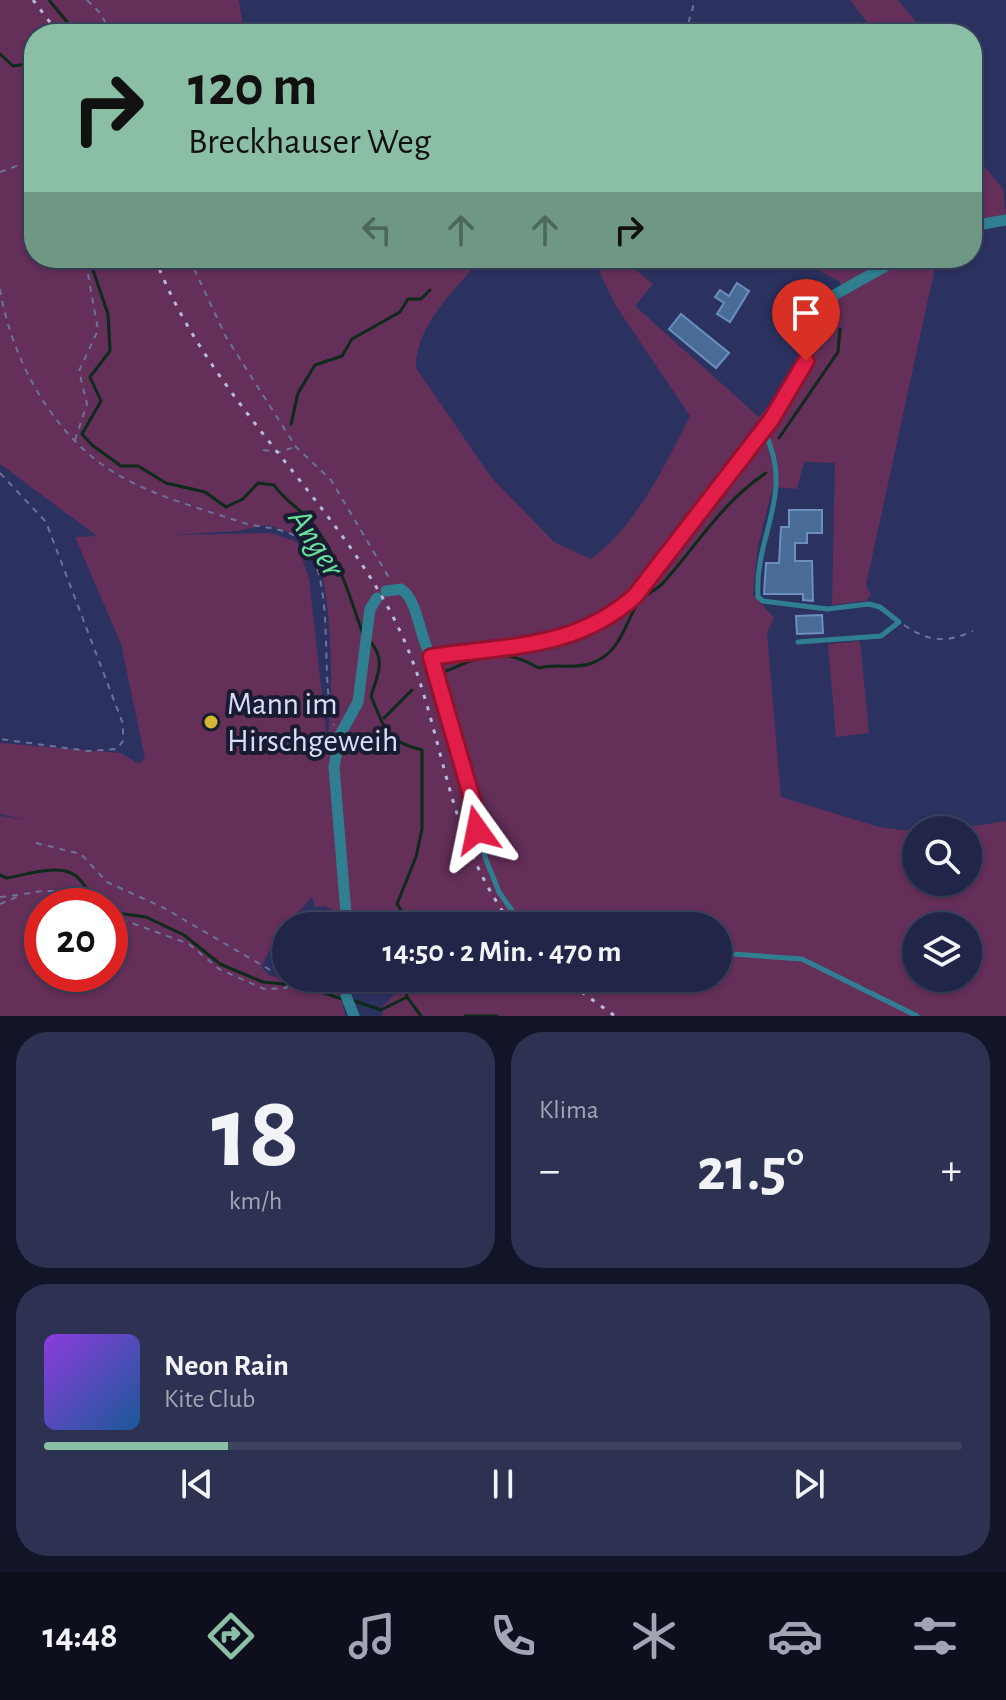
<!DOCTYPE html>
<html lang="de">
<head>
<meta charset="utf-8">
<style>
  body { margin:0; font-family:"Alegreya Sans",sans-serif; background:#2d3252; color:#f1f3f6; height:100vh; display:flex; flex-direction:column; font-size:30px; white-space:nowrap }
  * { box-sizing:border-box; margin:0 }
  p { font-size:26px; color:#a2a5b4 }
  .icon { flex:none; width:44px; height:44px; fill:none; stroke:currentColor; stroke-width:2; stroke-linecap:round; stroke-linejoin:round }
  .map { position:relative; height:1016px; overflow:hidden }
  .side { display:flex; flex-direction:column; gap:16px; padding:16px; background:#121528; flex:1 }
  .side>* { flex:none }
  .banner { position:absolute; left:24px; top:24px; width:958px; height:244px; border-radius:32px; box-shadow:0 2px 6px #0004,0 0 0 2px #3e4360; background:#8abfa5; color:#111; overflow:hidden }
  .controls { position:absolute; left:902px; top:816px; display:grid; gap:16px }
  .controls a { display:grid; place-items:center; width:80px; height:80px; border-radius:50%; background:#212648; box-shadow:0 2px 6px #0004,0 0 0 2px #3e4360; font-size:40px }
  .speed { position:absolute; left:24px; top:888px; display:flex; gap:16px; font-size:40px; font-weight:700; text-align:center }
  .speed>* { display:grid; place-content:center; width:104px; height:104px; border-radius:50%; background:#212648; box-shadow:0 2px 6px #0004,0 0 0 2px #3e4360; line-height:1 }
  .speed .limit { border:12px solid #d22; background:#fff; color:#111 }
  .pin { position:absolute; display:grid; place-items:center; width:68px; height:68px; color:#fff; margin:-82px -34px; border-radius:50% 50% 50% 0; rotate:-45deg; box-shadow:0 0 8px #0007 }
  .pin .icon { rotate:45deg }
  .me { position:absolute; width:88px; margin:-44px; rotate:348deg; stroke-linejoin:round; filter:drop-shadow(0 0 6px #0008) }
  .turn { display:flex; align-items:center; gap:28px; height:168px; padding:0 32px; font-size:36px }
  .turn .icon { width:104px; height:104px; stroke-width:2.5 }
  .turn b { display:block; font-size:56px; line-height:68px }
  .lanes { display:flex; align-items:center; height:76px; padding:0 32px; background:#0003; justify-content:center; gap:40px; direction:ltr }
  .lanes .off { opacity:.35 }
  .big { font-size:60px; font-weight:600; line-height:1.1 }
  .side .widget { flex:1; display:flex; flex-direction:column; justify-content:center; gap:12px; min-width:0; padding:0 28px; border-radius:32px; background:#2d3252 }
  .side .dial { align-items:center; gap:0 }
  .dial b { font-size:104px; line-height:1 }
  .song { display:flex; align-items:center; gap:24px }
  .cover { width:96px; height:96px; border-radius:12px; background:linear-gradient(135deg,hsl(270 70% 55%),hsl(210 70% 35%)) }
  .played { height:8px; border-radius:4px; background:linear-gradient(90deg,#8abfa5 20%,#3e4360 20%) }
  .keys { display:flex; justify-content:space-around; direction:ltr }
  .heat { display:flex; justify-content:space-between; align-items:center; font-size:44px; direction:ltr }
  .side .tiles { flex:1; display:grid; gap:16px; grid-template-columns:1fr 1fr }
  .widget:last-child { grid-column:span 2 }
  .trip { position:absolute; left:272px; top:912px; width:460px; height:80px; border-radius:40px; background:#212648; box-shadow:0 2px 6px #0004,0 0 0 2px #3e4360; font-weight:600; line-height:80px; text-align:center }
  .tab-bar { display:flex; height:128px; justify-content:space-around; align-items:center; background:#0d0f1d; color:#a2a5b4 }
  .tab-bar .icon { width:56px; height:56px }
  .tab-bar .on { color:#8abfa5 }
  .tab-bar b { font-size:36px; color:#f1f3f6 }
  .map>svg:first-child { display:block }
</style>
</head>
<body>
<div class="map">
<svg width="1006" height="1016" viewBox="0 0 1006 1016">
  <rect width="100%" height="100%" fill="#2c3260"/>
  <path fill="#642f59" fill-rule="evenodd" d="M0 0H239L244 34H34V258H482C455 290 416 324 416 368L491 477 554 542 591 559C637 525 665 465 690 416L616 306 593 258H601L607 265 632 267 653 284 635 306 759 417 794 374 819 315 845 292 839 281 806 264 808 258H937L866 585 871 595 866 601 832 605 835 463 804 462 797 489 773 487 758 546 753 594 774 618 767 633 781 797 879 827 916 832V882H968V830H949L1006 821V1016H382L383 1006 403 987 402 978H718V926H364L325 906 315 907 312 897 294 917 306 926H286V950L271 947 261 967 269 975 339 993 346 1016H0V816L28 820 0 814V743L120 753 139 764 145 758 121 644 75 537 97 536 0 464ZM266 525C282 529 298 534 310 546 334 572 334 705 327 740L309 579 297 542 271 533 172 535 237 531ZM42 906H110V974H42ZM916 926H968V978H916Z
    M850 0H898L926 34H876Z
    M972 152 1003 189 1006 217 972 223Z
    M860 641 869 733 836 737 828 644Z"/>
  <g fill="none" stroke-linecap="round" stroke-linejoin="round">
    <path stroke="#0d2a1a" stroke-width="3" d="M49 0 77 34
      M0 54 13 66 34 63
      M94 258 92 267 108 314 110 351 90 377 101 401 82 434 92 445 121 466H138L166 483 205 492 226 507 243 499 258 483 274 485C284 500 298 507 309 520 337 552 349 593 362 632
      M291 424 298 393 315 365 342 356 352 339 400 312 408 299H421L430 290
      M779 438 838 352 840 329
      M370 641C386 660 378 674 371 696 385 729 385 741 422 750V829L416 857 397 904 412 926
      M446 671C487 654 499 646 539 668 557 663 575 670 592 663 622 652 624 623 639 602 645 594 657 590 663 583 698 544 723 501 766 473
      M384 718 412 690
      M0 875 7 878C25 875 60 863 76 876 85 883 91 897 100 906
      M110 912 146 917 184 935 220 964 263 982 303 986 345 1000
      M405 978 407 997 421 1016
      M352 1000 381 1010 407 997
      M465 1016H497"/>
  </g>
  <path fill="#496b97" stroke="#6c8fbe" stroke-width="2" d="M737 283 749 291 730 322 717 314 724 303 715 297 720 290 729 296Z
    M681 314 729 353 716 368 669 329Z
    M789 510H822V533H807V543H795V561H812L813 601 803 600V594H764L766 563H779L781 527H789Z
    M822 615 823 633 797 634 796 616Z"/>
  <g fill="none" stroke-linecap="round" stroke-linejoin="round">
    <path stroke="#6c7299" stroke-width="2" stroke-dasharray="6 6" stroke-linecap="butt" d="M87 0 101 14 111 34
      M685 34 695 0
      M0 172 22 164 34 168
      M189 258 226 337 296 447 331 480 391 581
      M0 289C10 352 45 420 96 460 137 492 193 506 241 522 260 529 289 526 304 543 331 574 324 649 328 690 329 702 329 715 334 725
      M75 440 87 404 79 371 98 330 85 258
      M263 450 280 452 295 447
      M0 473 46 522 123 724V741L117 749 88 751 0 739
      M904 625C928 641 945 644 973 631
      M36 843 81 854 107 882 164 908 270 970 286 974
      M0 897C38 894 56 881 90 906
      M0 904 17 897
      M110 915 189 944 219 969 264 989 286 988 291 978
      M470 926H487
      M299 978 337 989"/>
    <path stroke="#307f91" stroke-width="5" d="M764 431C796 494 754 535 758 597L763 601 827 609 869 604 880 607 899 622 881 636 798 642
      M431 657 473 802 485 857 499 892 523 926
      M718 953 802 959 917 1016"/>
    <path stroke="#307f91" stroke-width="11" d="M972 226 1006 220
      M386 591 401 589C418 600 419 636 431 657 504 645 577 648 635 596L786 399 806 361 814 316 836 294 900 258
      M347 926 334 767 340 735 358 702 370 609 377 598
      M346 978V996L354 1016"/>
    <path stroke="#b5bbdc" stroke-width="3" stroke-dasharray="4 8" stroke-linecap="butt" d="M33 0 59 34
      M155 258C206 392 323 487 390 611 447 717 437 824 513 926
      M562 978 615 1016"/>
  </g>
  <g fill="none" stroke-linecap="round" stroke-linejoin="round">
    <g stroke="#92132f" stroke-width="20">
      <path id="route" d="M477 830 473 802 431 657C506 645 575 650 635 596L771 420 806 361"/>
    </g>
    <use href="#route" stroke="#e11d48" stroke-width="14"/>
  </g>
  <circle fill="#d3b635" stroke="#191c31" stroke-width="3" cx="211" cy="722" r="8"/>
  <g text-anchor="middle" dominant-baseline="central" stroke-width="8" stroke-linejoin="round" paint-order="stroke">
    <g font-size="32" fill="#d7ddfa" stroke="#191c31" text-anchor="start">
      <text x="227" y="704">Mann im<tspan x="227" dy="37">Hirschgeweih</tspan></text>
    </g>
    <g font-size="34" font-style="italic" fill="#68e19b" stroke="#191c31">
      <text transform="translate(316 543) rotate(57)">Anger</text>
    </g>
  </g>
</svg>
<div class="controls">
<a><svg class="icon" aria-label="search" viewBox="0 0 24 24"><circle cx="10" cy="10" r="6"/><path d="M15 15l6 6"/></svg></a>
<a><svg class="icon" aria-label="layers" viewBox="0 0 24 24"><path d="M12 4l9 5-9 5-9-5zM3 14l9 5 9-5"/></svg></a>
</div>
<div class="speed"><div class="limit">20</div></div>
<div class="pin" style="left:806px;top:361px;background:#d93025"><svg class="icon" aria-label="arrive" viewBox="0 0 24 24"><path d="M6 21V4h12l-3 4 3 4H6"/></svg></div>
<svg class="me" style="left:477px;top:830px" viewBox="-20 -20 40 40"><path d="M0-17L14 15 0 8-14 15z" fill="#e11d48" stroke="#fff" stroke-width="4"/></svg>
<div class="trip">14:50 · 2 Min. · 470 m</div>
<div class="banner">
<div class="turn"><svg class="icon" aria-label="right" viewBox="0 0 24 24"><path d="M7 20v-9h11M14 6l5 5-5 5"/></svg><div><b>120 m</b>Breckhauser Weg</div></div>
<div class="lanes"><svg class="icon off" aria-label="left" viewBox="0 0 24 24"><path d="M17 20v-9H6M10 6l-5 5 5 5"/></svg><svg class="icon off" aria-label="ahead" viewBox="0 0 24 24"><path d="M12 20V5M6 11l6-6 6 6"/></svg><svg class="icon off" aria-label="ahead" viewBox="0 0 24 24"><path d="M12 20V5M6 11l6-6 6 6"/></svg><svg class="icon" aria-label="right" viewBox="0 0 24 24"><path d="M7 20v-9h11M14 6l5 5-5 5"/></svg></div>
</div>
</div>
<section class="side">
<div class="tiles">
<div class="widget dial"><b>18</b><p>km/h</p></div>
<div class="widget"><p>Klima</p>
<div class="heat"><a>−</a><b class="big">21.5°</b><a>+</a></div>
</div>
<div class="widget">
<div class="song"><i class="cover"></i><div><b>Neon Rain</b><p>Kite Club</p></div></div>
<div class="played"></div>
<div class="keys"><svg class="icon" aria-label="previous" viewBox="0 0 24 24"><path d="M18 5L8 12l10 7zM5 5v14"/></svg><svg class="icon" aria-label="pause" viewBox="0 0 24 24"><path d="M8 5v14M16 5v14"/></svg><svg class="icon" aria-label="next" viewBox="0 0 24 24"><path d="M6 5l10 7-10 7zM19 5v14"/></svg></div>
</div>
</div>
</section>
<nav class="tab-bar">
<b>14:48</b>
<svg class="icon on" aria-label="directions" viewBox="0 0 24 24"><path d="M12 3l9 9-9 9-9-9zM9 14v-3h6M13 9l2 2-2 2"/></svg>
<svg class="icon" aria-label="music" viewBox="0 0 24 24"><path d="M9 18V5l10-2v13"/><circle cx="6" cy="18" r="3"/><circle cx="16" cy="16" r="3"/></svg>
<svg class="icon" aria-label="phone" viewBox="0 0 24 24"><path d="M5 4h4l2 5-3 2q2 4 5 5l2-3 5 2v4C11 20 4 13 5 4z"/></svg>
<svg class="icon" aria-label="climate" viewBox="0 0 24 24"><path d="M12 3v18M4 7l16 10M4 17L20 7"/></svg>
<svg class="icon" aria-label="car" viewBox="0 0 24 24"><path d="M5 17H2v-5l4-1 3-4h7l3 4 3 1v5h-3M9 17h6M6 11h13"/><circle cx="7" cy="17" r="2"/><circle cx="17" cy="17" r="2"/></svg>
<svg class="icon" aria-label="filters" viewBox="0 0 24 24"><path d="M4 7h16M4 17h16"/><circle cx="9" cy="7" r="2"/><circle cx="15" cy="17" r="2"/></svg>
</nav>
</body>
</html>
